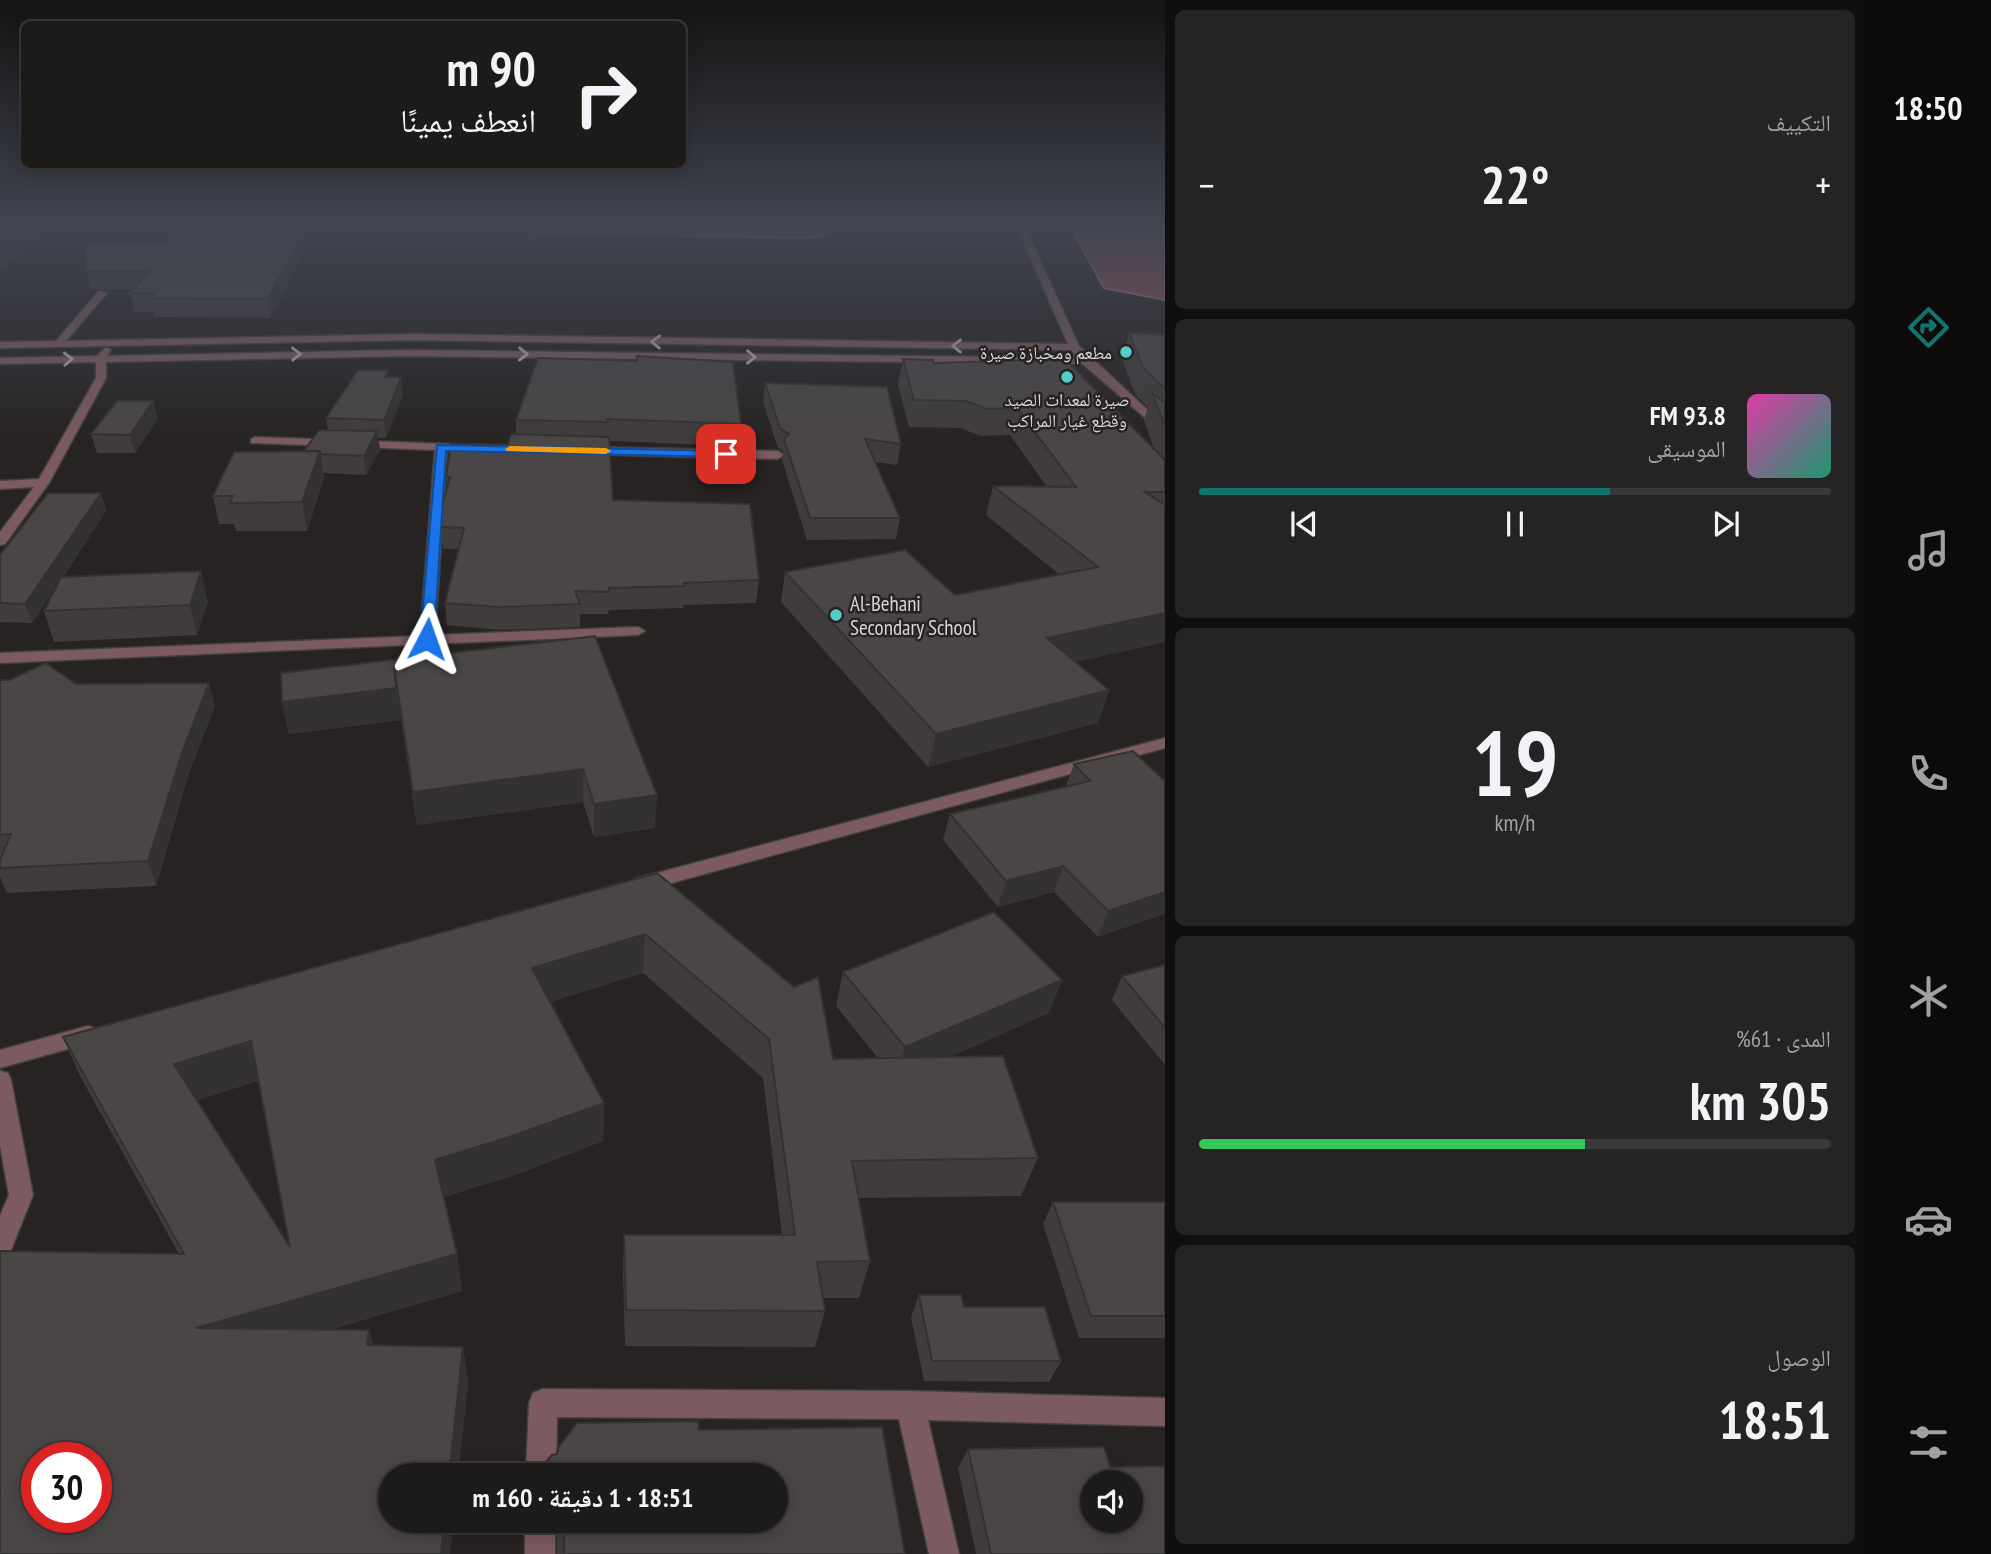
<!DOCTYPE html>
<html lang="ar">
<head>
<meta charset="utf-8">
<style>
  body { margin:0; font-family:"PT Sans Narrow","Noto Naskh Arabic",sans-serif; background:#252323; color:#f1f3f6; direction:rtl; height:100vh; display:flex; flex-direction:column; font-size:26px; white-space:nowrap }
  * { box-sizing:border-box; margin:0 }
  p { font-size:23px; color:#a0a1a2 }
  .icon { flex:none; width:38px; height:38px; fill:none; stroke:currentColor; stroke-width:2; stroke-linecap:round; stroke-linejoin:round }
  .map { position:relative; flex:1; overflow:hidden; direction:ltr }
  .details { display:flex; flex-direction:column; gap:10px; padding:10px; background:#100e0e; width:700px }
  .details>* { flex:none }
  .hud { position:absolute; left:21px; top:21px; width:665px; height:147px; border-radius:10px; box-shadow:0 4px 18px #0003,0 0 0 2px #3b3839; direction:rtl; background:#1d1a1a; color:#f1f3f6; overflow:hidden }
  .controls { position:absolute; left:1080px; top:1470px; display:grid; gap:14px }
  .controls a { display:grid; place-items:center; width:63px; height:63px; border-radius:50%; background:#1d1a1a; box-shadow:0 4px 18px #0003,0 0 0 2px #3b3839; font-size:35px }
  .speed { position:absolute; left:21px; top:1442px; display:flex; gap:14px; font-size:35px; font-weight:700; text-align:center }
  .speed>* { display:grid; place-content:center; width:91px; height:91px; border-radius:50%; background:#1d1a1a; box-shadow:0 4px 18px #0003,0 0 0 2px #3b3839; line-height:1 }
  .speed .limit { border:10px solid #d22; background:#fff; color:#111 }
  .pin { position:absolute; display:grid; place-items:center; width:60px; height:60px; color:#fff; margin:-30px; border-radius:14px; box-shadow:0 4px 10px #0006 }
  .me { position:absolute; width:77px; margin:-38px; rotate:4deg; stroke-linejoin:round; filter:drop-shadow(0 0 5px #0008) }
  .turn { display:flex; align-items:center; gap:24px; height:147px; padding:0 35px; font-size:32px }
  .turn .icon { width:91px; height:91px; stroke-width:2.5 }
  .turn b { display:block; font-size:49px; line-height:60px }
  .big { font-size:52px; font-weight:700; line-height:1.1 }
  .details .widget { flex:1; display:flex; flex-direction:column; justify-content:center; gap:10px; min-width:0; padding:0 24px; border-radius:10px; background:#252323 }
  .details .dial { align-items:center; gap:0 }
  .dial b { font-size:91px; line-height:1 }
  .song { display:flex; align-items:center; gap:21px }
  .cover { width:84px; height:84px; border-radius:10px; background:linear-gradient(135deg,hsl(320 70% 55%),hsl(160 70% 35%)) }
  .played { height:7px; border-radius:4px; background:linear-gradient(90deg,#0f766e 65%,#3b3839 65%) }
  .keys { display:flex; justify-content:space-around; direction:ltr }
  .heat { display:flex; justify-content:space-between; align-items:center; font-size:38px; direction:ltr }
  .charge { height:10px; border-radius:5px; background:linear-gradient(90deg,#34c759 61%,#3b3839 0) }
  .trip { position:absolute; left:378px; top:1463px; width:410px; height:70px; border-radius:35px; background:#1d1a1a; box-shadow:0 4px 18px #0003,0 0 0 2px #3b3839; font-weight:700; line-height:70px; text-align:center; direction:rtl }
  main { display:flex; flex:1; min-height:0 }
  .menu { display:flex; flex-direction:column; width:126px; justify-content:space-around; align-items:center; background:#0c0a0a; color:#a0a1a2 }
  .menu .icon { width:49px; height:49px }
  .menu .current { color:#0f766e }
  .menu b { font-size:32px; color:#f1f3f6 }
  .map>svg:first-child { display:block }
</style>
</head>
<body>
<main>
<nav class="menu">
<b>18:50</b>
<svg class="icon current" aria-label="directions" viewBox="0 0 24 24"><path d="M12 3l9 9-9 9-9-9zM9 14v-3h6M13 9l2 2-2 2"/></svg>
<svg class="icon" aria-label="music" viewBox="0 0 24 24"><path d="M9 18V5l10-2v13"/><circle cx="6" cy="18" r="3"/><circle cx="16" cy="16" r="3"/></svg>
<svg class="icon" aria-label="phone" viewBox="0 0 24 24"><path d="M5 4h4l2 5-3 2q2 4 5 5l2-3 5 2v4C11 20 4 13 5 4z"/></svg>
<svg class="icon" aria-label="climate" viewBox="0 0 24 24"><path d="M12 3v18M4 7l16 10M4 17L20 7"/></svg>
<svg class="icon" aria-label="car" viewBox="0 0 24 24"><path d="M5 17H2v-5l4-1 3-4h7l3 4 3 1v5h-3M9 17h6M6 11h13"/><circle cx="7" cy="17" r="2"/><circle cx="17" cy="17" r="2"/></svg>
<svg class="icon" aria-label="filters" viewBox="0 0 24 24"><path d="M4 7h16M4 17h16"/><circle cx="9" cy="7" r="2"/><circle cx="15" cy="17" r="2"/></svg>
</nav>
<section class="details">
<div class="widget"><p>التكييف</p>
<div class="heat"><a>−</a><b class="big">22°</b><a>+</a></div>
</div>
<div class="widget">
<div class="song"><i class="cover"></i><div><b>93.8 FM</b><p>الموسيقى</p></div></div>
<div class="played"></div>
<div class="keys"><svg class="icon" aria-label="previous" viewBox="0 0 24 24"><path d="M18 5L8 12l10 7zM5 5v14"/></svg><svg class="icon" aria-label="pause" viewBox="0 0 24 24"><path d="M8 5v14M16 5v14"/></svg><svg class="icon" aria-label="next" viewBox="0 0 24 24"><path d="M6 5l10 7-10 7zM19 5v14"/></svg></div>
</div>
<div class="widget dial"><b>19</b><p>km/h</p></div>
<div class="widget"><p>المدى · 61%</p><b class="big">305 km</b><div class="charge"></div></div>
<div class="widget"><p>الوصول</p><b class="big">18:51</b></div>
</section>
<div class="map">
<svg width="1165" height="1554" viewBox="0 0 1165 1554">
  <rect width="100%" height="100%" fill="#272323"/>
  <path fill="#96505b" stroke="#aa7880" stroke-width="2" d="M519 225H846L822 236 805 238 536 233Z
    M1069 225H1165V300L1104 288Z"/>
  <g fill="none" stroke-linecap="round" stroke-linejoin="round">
    <g stroke="#433f3f" stroke-width="3">
      <path id="minor" d="M1016 225H1024L1079 346 1165 426V435L1083 364 407 356 106 362V378L49 483 5 544 0 545V532L34 487 0 489V481L39 479 96 378V362L0 364V358L97 356 106 347 111 350 107 356 407 350 1078 358 1071 350 414 340 0 348V342L56 341 99 291 107 293 66 341 414 334 1068 344Z
        M255 437 478 445 480 448 474 452 447 451 435 635 638 627 645 631 638 635 0 663V653L420 636 435 450 251 443V439Z
        M586 447 778 451 784 455 778 459 582 454V448Z
        M1165 738V748L642 891 635 889 632 884 635 879 642 877Z
        M88 1026 96 1029 99 1035 96 1041 0 1068V1050Z
        M0 1071 8 1073 11 1080 33 1195 9 1255 0 1258V1216L9 1195 0 1145Z
        M543 1389 910 1391 1165 1398V1426L928 1420 959 1554H929L899 1419 557 1417 556 1475H526L529 1403 533 1393Z
        M525 1521H555V1554H525Z"/>
    </g>
    <use href="#minor" fill="#7b5b5f" fill-rule="evenodd"/>
  </g>
  <path fill="#403c3c" fill-rule="evenodd" d="M182 225H250L251 233 248 237 304 255 271 318 154 317 153 312H134L130 293 133 289H91L86 271 168 242Z
    M1129 333 1165 335V642L1075 662 1109 690 1098 723 928 767 781 602 785 572 955 595 1060 575 986 515 993 486 1047 487 1010 435 981 436 960 428 909 427 898 384 903 359 934 363 1154 449 1144 420 1148 407 1135 394 1122 358Z
    M538 358 741 424 739 446 609 441 613 500 759 580 756 603 683 605V608L609 610 608 614H580V627L499 630 447 625 445 603 459 549H443L441 527 447 490 446 477 508 444 516 434V420Z
    M389 377 403 395 386 438H378L380 450 366 475 323 473 324 478 307 531H236L234 524H219L213 496 304 451 328 430 326 418Z
    M765 383 901 444 897 465 875 462 900 518 896 539 807 540 782 460 783 451 778 448 763 402Z
    M153 401 158 419 135 453H97L91 434Z
    M101 493 106 511 63 577 208 601 197 635 54 642 44 611 57 585 32 623 0 622V555Z
    M595 636 655 828 594 837 583 802 417 825 398 700 400 720 289 734 282 702Z
    M0 680 76 684 215 706 189 773 156 886 7 893 0 877Z
    M1074 764 1165 781 1098 937 1054 892 998 907 943 840 950 814 1066 786Z
    M657 873 833 1059 878 1058 836 1006 843 972 1062 980 1049 1013 949 1057 1038 1158 1021 1196 859 1198 870 1261 859 1298H823L825 1311 815 1347 625 1346 623 1272 624 1235H782L763 1078 643 973 550 1002 604 1103 603 1141 515 1175 444 1197 457 1254 462 1291 329 1330H369L373 1345 463 1347 468 1383 458 1475H390L454 1521 450 1554H0L179 1254 80 1076 63 1037ZM258 1081 290 1247 197 1100Z
    M1165 965V1065L1112 1000 1122 976Z
    M1053 1202H1165V1338H1079L1043 1224Z
    M919 1295 964 1307 1061 1361 1049 1382 924 1381 911 1317Z
    M699 1430 905 1554H557L556 1521Z
    M968 1449 1110 1467 1165 1554H976L958 1468Z"/>
  <path fill="#343131" d="M22 225H33L37 238 0 270V243Z
    M242 225H250L251 233 236 255 233 238Z
    M301 237 304 255 271 318 267 299Z
    M401 377 403 395 386 438 384 420Z
    M153 401 158 419 135 453 130 435Z
    M377 431 380 450 366 475 364 456Z
    M320 451 324 478 307 531 302 502Z
    M101 493 106 511 32 623 25 604Z
    M201 571 208 601 197 635 190 605Z
    M1165 613V642L1038 670 1047 638Z
    M209 683 215 706 189 773 156 886 148 861 183 750Z
    M396 688 400 720 289 734 282 702Z
    M1109 690 1098 723 928 767 936 734Z
    M583 769V802L417 825 413 792Z
    M657 795 655 828 594 837V804Z
    M1063 866 1054 892 998 907 1006 881Z
    M1165 892V914L1098 937 1108 911Z
    M645 934 643 973 534 1007 532 968Z
    M1062 980 1049 1013 896 1081 905 1047Z
    M251 1041 262 1080 188 1103 174 1064Z
    M604 1103 603 1141 515 1175 441 1198 435 1160Z
    M457 1254 462 1291 212 1364 196 1328Z
    M369 1330 378 1366 367 1345Z
    M463 1347 468 1383 458 1475H449Z
    M444 1521H454L450 1554H441Z"/>
  <path fill="#4a4646" stroke="#343131" stroke-width="2" fill-rule="evenodd" d="M0 225H22L0 243Z
    M182 225H242L233 238 301 237 267 299 149 298 154 293H130L149 271H86V243L168 242Z
    M1129 333 1165 335V389L1143 368Z
    M637 356 733 362 741 424 607 419 608 422 516 420 538 358 637 361Z
    M903 359 933 360 934 363 1065 359 1165 460V492H1145L1165 505V613L1047 638 1109 690 936 734 785 572 905 550 955 595 1098 567 993 486 1076 487 1017 408 987 409 966 401 914 400Z
    M358 370H388L386 377H401L384 420 326 418Z
    M765 383 887 387 901 444 865 439 900 518H810L784 439 789 434 780 428Z
    M1152 393 1165 403V426Z
    M117 401H153L130 435 91 434Z
    M319 430 377 431 364 456 321 454 320 451H304Z
    M511 434 609 437 613 500 750 504 759 580 684 583V586L609 588V592L575 591 580 604 498 607 445 603 464 528 441 527 443 502 450 477H446L451 444H508Z
    M320 451 302 502 230 503 233 496H213L234 452Z
    M48 493H101L25 604 0 603V555Z
    M201 571 190 605 44 611 61 577Z
    M595 636 657 795 594 804 583 769 413 792 394 666 396 688 282 702 281 673Z
    M46 663 76 684 209 683 183 750 148 861 0 868V860L11 834 0 835V680H9Z
    M1133 751 1165 781V892L1108 911 1063 866 1006 881 950 814 1090 781 1074 764Z
    M657 873 794 987 818 977 833 1059 1003 1056 1038 1158 852 1161 870 1261 817 1262 825 1311 626 1310 624 1235H795L769 1039 645 934 532 968 604 1103 512 1136 435 1160 457 1254 196 1328 369 1330 367 1345 463 1347 449 1475H390V1521H444L441 1554H0V1251L184 1254 63 1037ZM251 1041 290 1247 174 1064ZM37 1458H96V1517H37Z
    M994 912 1062 980 905 1047 843 972Z
    M1165 965V1028L1122 976Z
    M1053 1202H1165V1316H1091Z
    M919 1295H961L964 1307H1045L1061 1361H932Z
    M698 1421 699 1430 882 1427 905 1554H564V1534H556V1521H775V1475H545V1463L552 1455 557 1454 558 1448 577 1423Z
    M1104 1447 1110 1467 1165 1466V1554H991L968 1449ZM1092 1482H1130V1521H1092Z"/>
  <defs><path id="oneway-chevron" d="M-2-3.5L2.5 0L-2 3.5" fill="none" stroke-width="1.6" stroke-linecap="round" stroke-linejoin="round" transform="scale(1.75)"/></defs>
  <g stroke="#b7aaac">
    <use href="#oneway-chevron" transform="translate(656 342) rotate(-179)"/>
    <use href="#oneway-chevron" transform="translate(957 346) rotate(-180)"/>
    <use href="#oneway-chevron" transform="translate(296 354) rotate(-1)"/>
    <use href="#oneway-chevron" transform="translate(523 354) rotate(1)"/>
    <use href="#oneway-chevron" transform="translate(751 357) rotate(1)"/>
    <use href="#oneway-chevron" transform="translate(68 359) rotate(-2)"/>
  </g>
  <linearGradient id="sky" x2="0" y2="1"><stop stop-color="#151313"/><stop offset="0.51" stop-color="#414550"/><stop offset="1" stop-color="#414550" stop-opacity="0"/></linearGradient>
  <rect width="1165" height="443" fill="url(#sky)"/>
  <path fill="#1a73e8" stroke="#114b97" stroke-width="2" d="M437 445 726 451 732 454 726 457 446 451 434 639 427 643 420 639Z"/>
  <path fill="#f59e0b" d="M510 446 606 448 611 451 606 454 507 451 505 449Z"/>
  <g fill="#54cdc8" stroke="#272323" stroke-width="2.5">
    <circle cx="1126" cy="352" r="7"/>
    <circle cx="1067" cy="377" r="7"/>
    <circle cx="836" cy="615" r="7"/>
  </g>
  <g text-anchor="middle" dominant-baseline="central" stroke-width="5" stroke-linejoin="round" paint-order="stroke">
    <g font-size="18" fill="#d8d5d5" stroke="#272323" text-anchor="end">
      <text x="1112" y="352">مطعم ومخبازة صيرة</text>
      <text x="1067" y="399" text-anchor="middle">صيرة لمعدات الصيد<tspan x="1067" dy="21">وقطع غيار المراكب</tspan></text>
    </g>
    <g font-size="21" fill="#d8d5d5" stroke="#272323" text-anchor="start">
      <text x="850" y="603">Al-Behani<tspan x="850" dy="24">Secondary School</tspan></text>
    </g>
  </g>
</svg>
<div class="controls">
<a><svg class="icon" aria-label="sound" viewBox="0 0 24 24"><path d="M4 9h4l5-4v14l-5-4H4zM17 9q2 3 0 6"/></svg></a>
</div>
<div class="speed"><div class="limit">30</div></div>
<div class="pin" style="left:726px;top:454px;background:#d93025"><svg class="icon" aria-label="arrive" viewBox="0 0 24 24"><path d="M6 21V4h12l-3 4 3 4H6"/></svg></div>
<svg class="me" style="left:427px;top:639px" viewBox="-20 -20 40 40"><path d="M0-17L14 15 0 8-14 15z" fill="#1a73e8" stroke="#fff" stroke-width="4"/></svg>
<div class="trip">18:51 · 1 دقيقة · 160 m</div>
<div class="hud">
<div class="turn"><svg class="icon" aria-label="right" viewBox="0 0 24 24"><path d="M7 20v-9h11M14 6l5 5-5 5"/></svg><div><b>90 m</b>انعطف يمينًا</div></div>
</div>
</div>
</main>
</body>
</html>
